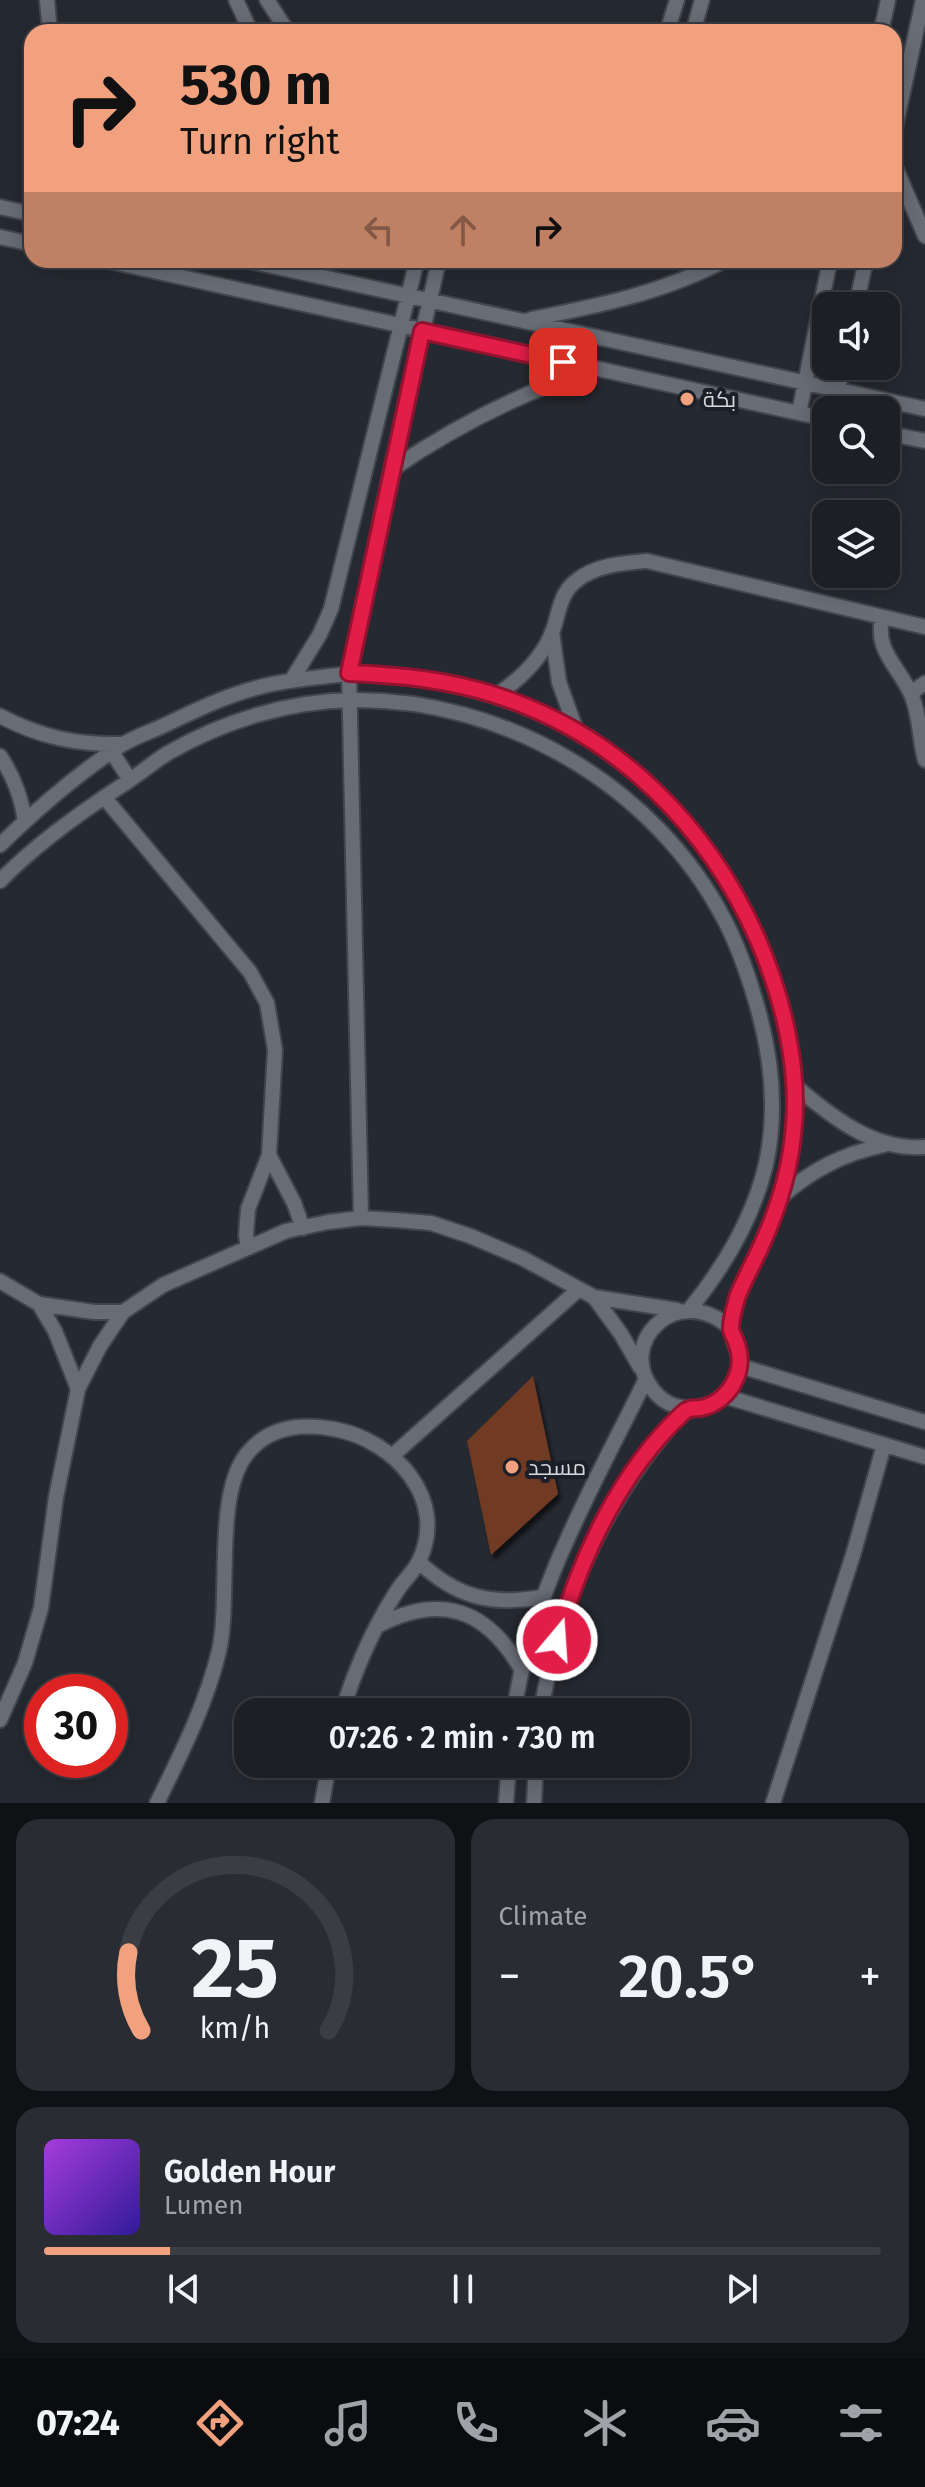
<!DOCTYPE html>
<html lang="en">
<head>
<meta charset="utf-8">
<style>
  body { margin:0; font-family:"Fira Sans",Cairo,sans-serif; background:#292c32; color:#f1f3f6; height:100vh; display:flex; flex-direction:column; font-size:30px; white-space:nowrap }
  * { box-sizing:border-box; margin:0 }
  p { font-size:26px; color:#a0a2a7 }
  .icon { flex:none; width:44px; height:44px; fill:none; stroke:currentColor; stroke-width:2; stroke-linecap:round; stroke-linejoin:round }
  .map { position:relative; height:1803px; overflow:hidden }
  .details { display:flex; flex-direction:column; gap:16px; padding:16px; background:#0f1114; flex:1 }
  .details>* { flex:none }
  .top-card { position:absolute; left:24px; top:24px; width:878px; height:244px; border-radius:24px; box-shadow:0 4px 20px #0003,0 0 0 2px #3a3d42; background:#f1a17d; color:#111; overflow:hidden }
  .fabs { position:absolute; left:812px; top:292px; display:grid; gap:16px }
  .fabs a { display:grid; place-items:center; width:88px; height:88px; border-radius:16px; background:#1c1f25; box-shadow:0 4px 20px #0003,0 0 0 2px #3a3d42; font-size:40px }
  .speed { position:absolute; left:24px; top:1674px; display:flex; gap:16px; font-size:40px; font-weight:700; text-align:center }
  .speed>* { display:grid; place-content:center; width:104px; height:104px; border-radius:50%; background:#1c1f25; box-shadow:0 4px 20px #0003,0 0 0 2px #3a3d42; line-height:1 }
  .speed .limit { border:12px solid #d22; background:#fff; color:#111 }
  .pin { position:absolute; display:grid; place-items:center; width:68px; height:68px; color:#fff; margin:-34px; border-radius:16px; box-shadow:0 4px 12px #0006 }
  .me { position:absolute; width:88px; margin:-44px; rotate:18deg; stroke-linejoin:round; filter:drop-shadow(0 0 6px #0008) }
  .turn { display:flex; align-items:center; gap:28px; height:168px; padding:0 24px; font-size:36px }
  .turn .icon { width:104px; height:104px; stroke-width:2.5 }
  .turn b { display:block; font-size:56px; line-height:68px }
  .lanes { display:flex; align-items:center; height:76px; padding:0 24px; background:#0003; justify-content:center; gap:40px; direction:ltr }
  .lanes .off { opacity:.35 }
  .big { font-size:60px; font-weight:600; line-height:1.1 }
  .details .tile { flex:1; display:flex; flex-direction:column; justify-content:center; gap:12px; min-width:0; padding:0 28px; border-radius:24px; background:#292c32 }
  .details .dial { align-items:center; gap:0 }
  .dial svg { height:208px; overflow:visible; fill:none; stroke:#3a3d42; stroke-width:7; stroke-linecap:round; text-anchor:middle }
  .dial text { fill:#f1f3f6; stroke:none }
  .song { display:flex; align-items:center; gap:24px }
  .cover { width:96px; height:96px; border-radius:12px; background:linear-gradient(135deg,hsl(280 70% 55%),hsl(250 70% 35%)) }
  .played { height:8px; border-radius:4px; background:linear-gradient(90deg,#f1a17d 15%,#3a3d42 15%) }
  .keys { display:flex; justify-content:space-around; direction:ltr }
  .heat { display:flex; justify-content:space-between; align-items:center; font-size:44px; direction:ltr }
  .details .tiles { flex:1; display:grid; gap:16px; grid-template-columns:1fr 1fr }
  .tile:last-child { grid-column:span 2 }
  .trip { position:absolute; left:234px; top:1698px; width:456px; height:80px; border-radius:24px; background:#1c1f25; box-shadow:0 4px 20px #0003,0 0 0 2px #3a3d42; font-weight:600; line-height:80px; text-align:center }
  .tabs { display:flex; height:128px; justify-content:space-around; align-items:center; background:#0b0c0f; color:#a0a2a7 }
  .tabs .icon { width:56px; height:56px }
  .tabs .selected { color:#f1a17d }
  .tabs b { font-size:36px; color:#f1f3f6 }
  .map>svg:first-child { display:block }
</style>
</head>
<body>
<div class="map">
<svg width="925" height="1803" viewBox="0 0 925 1803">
  <defs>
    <filter id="shadow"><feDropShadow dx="3" dy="5.5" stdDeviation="2" flood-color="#0009"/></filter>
  </defs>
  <rect width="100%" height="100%" fill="#252931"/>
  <path fill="#703a20" filter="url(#shadow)" d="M533 1376 558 1494 491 1555 467 1441Z"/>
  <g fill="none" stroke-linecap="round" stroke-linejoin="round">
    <g stroke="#42464c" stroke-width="18">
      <path id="minor" d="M47 0 50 32
        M236 0 251 32
        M267 0 288 32
        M667 32 677 0
        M693 32 702 0
        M881 32 888 0
        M894 133 923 0
        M894 164 925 236
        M0 207 32 214
        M0 237 32 244
        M104 260 826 419
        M245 260 925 409
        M856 306 866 260
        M531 319C598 306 665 292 725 260
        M833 410 843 366
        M799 413 830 260
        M886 433 925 441
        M391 470C455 426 520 393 594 369
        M882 618C875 650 897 665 910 692 920 712 919 738 925 760
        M552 632 559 682 577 732
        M291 681 320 634 331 609 417 260
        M911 693 925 683
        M497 695C520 679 543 658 553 630 559 613 560 593 576 581 595 565 623 563 647 561L925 627
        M0 716C40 737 77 745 122 744
        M112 752 130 780
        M0 756C14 777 21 796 25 821
        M104 797 250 972 267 1003 275 1050 269 1155 248 1209 246 1235 248 1248
        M0 845C37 809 77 774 120 746 134 737 150 732 165 725 194 711 225 696 256 688 279 681 304 679 329 676 375 670 422 677 466 688 651 733 779 896 794 1084 799 1139 785 1193 763 1243 754 1263 742 1281 736 1303 734 1310 731 1320 731 1327 731 1344 744 1352 737 1374 725 1410 677 1421 653 1390 615 1342 679 1280 731 1329
        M0 881C36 844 78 814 121 786 137 776 152 763 168 753 223 721 289 701 352 700 503 698 655 785 725 921 738 946 747 972 755 999 771 1052 778 1109 766 1164 753 1219 725 1266 689 1310
        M795 1086C832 1117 874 1151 925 1147
        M269 1155 294 1203 303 1228
        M781 1197C813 1169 843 1154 884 1145
        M361 1218 349 673 391 470 439 260
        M0 1281 39 1304 94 1312H123
        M594 1297 621 1334 640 1367
        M39 1304 55 1331 78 1389
        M740 1366 925 1422
        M724 1396 925 1457
        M392 1456 579 1289
        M419 1562C456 1597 491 1606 542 1597
        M379 1625C440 1594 485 1608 520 1667
        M514 1712C531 1591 593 1487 646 1379
        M541 1712C559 1598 608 1493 686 1409
        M0 1720 25 1663 41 1608 56 1497 78 1389 100 1346 123 1312 163 1285 286 1231 328 1222 361 1218 395 1220 431 1223 470 1236 522 1258 594 1297 677 1310
        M157 1803C181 1754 206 1705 219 1651 231 1599 214 1497 246 1455 268 1426 301 1423 334 1429 394 1440 449 1499 419 1561 414 1572 403 1581 397 1591 373 1628 355 1670 342 1712
        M322 1803 329 1764
        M506 1803 509 1764
        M534 1803 536 1764
        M773 1803 853 1555 884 1445"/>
    </g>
    <use href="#minor" stroke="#676c75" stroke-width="14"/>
  </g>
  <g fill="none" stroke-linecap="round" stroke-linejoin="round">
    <g stroke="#92132f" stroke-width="20">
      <path id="route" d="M557 1640C580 1558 620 1471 683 1413 689 1407 693 1409 701 1408 716 1405 729 1394 735 1380 741 1368 741 1354 736 1342 735 1338 732 1334 731 1330 730 1322 735 1306 737 1298 744 1279 754 1263 762 1244 779 1207 791 1166 794 1125 799 1063 782 996 758 940 708 826 618 735 498 696 450 680 400 675 349 673L422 331 563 362"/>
    </g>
    <use href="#route" stroke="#e11d48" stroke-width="14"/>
  </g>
  <g fill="#f1a17d" stroke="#1b1f27" stroke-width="3">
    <circle cx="687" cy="399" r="8"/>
    <circle cx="512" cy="1467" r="8"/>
  </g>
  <g text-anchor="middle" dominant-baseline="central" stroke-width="8" stroke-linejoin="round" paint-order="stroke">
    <g font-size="22" fill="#d6d9de" stroke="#1b1f27" text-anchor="start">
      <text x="703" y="399">بكة</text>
      <text x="528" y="1467">مسجد</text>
    </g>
  </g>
</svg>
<div class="fabs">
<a><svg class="icon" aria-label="sound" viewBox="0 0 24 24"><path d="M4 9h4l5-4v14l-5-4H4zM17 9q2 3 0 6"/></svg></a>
<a><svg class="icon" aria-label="search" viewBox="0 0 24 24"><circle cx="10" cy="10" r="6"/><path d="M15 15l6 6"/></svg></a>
<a><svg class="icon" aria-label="layers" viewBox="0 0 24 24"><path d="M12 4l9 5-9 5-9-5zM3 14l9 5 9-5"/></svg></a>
</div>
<div class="speed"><div class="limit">30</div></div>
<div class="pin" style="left:563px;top:362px;background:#d93025"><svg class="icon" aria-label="arrive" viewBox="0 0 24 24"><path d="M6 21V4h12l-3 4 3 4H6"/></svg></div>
<svg class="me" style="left:557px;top:1640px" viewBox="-20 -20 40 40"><circle r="17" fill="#e11d48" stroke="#fff" stroke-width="3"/><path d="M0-11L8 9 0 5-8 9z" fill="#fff"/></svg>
<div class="trip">07:26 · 2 min · 730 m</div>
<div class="top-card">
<div class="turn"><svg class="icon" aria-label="right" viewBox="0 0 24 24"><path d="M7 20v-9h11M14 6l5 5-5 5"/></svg><div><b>530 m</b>Turn right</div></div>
<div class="lanes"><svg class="icon off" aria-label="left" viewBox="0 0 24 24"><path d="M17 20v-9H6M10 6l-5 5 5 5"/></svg><svg class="icon off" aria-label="ahead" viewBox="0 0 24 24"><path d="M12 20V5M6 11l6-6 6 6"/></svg><svg class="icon" aria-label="right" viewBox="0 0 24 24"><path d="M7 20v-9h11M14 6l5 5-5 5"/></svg></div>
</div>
</div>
<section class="details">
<div class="tiles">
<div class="tile dial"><svg viewBox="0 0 100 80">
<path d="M14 69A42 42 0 1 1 86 69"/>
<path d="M14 69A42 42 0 0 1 9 39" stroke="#f1a17d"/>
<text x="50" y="56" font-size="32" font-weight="700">25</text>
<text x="50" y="72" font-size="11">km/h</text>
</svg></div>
<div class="tile"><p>Climate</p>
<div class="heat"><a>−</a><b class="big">20.5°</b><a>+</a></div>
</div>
<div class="tile">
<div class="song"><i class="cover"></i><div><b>Golden Hour</b><p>Lumen</p></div></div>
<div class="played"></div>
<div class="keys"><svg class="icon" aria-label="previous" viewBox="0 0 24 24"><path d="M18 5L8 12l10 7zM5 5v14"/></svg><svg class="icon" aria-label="pause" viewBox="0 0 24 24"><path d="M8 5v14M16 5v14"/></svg><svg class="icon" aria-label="next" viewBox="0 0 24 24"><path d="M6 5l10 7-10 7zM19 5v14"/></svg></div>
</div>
</div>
</section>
<nav class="tabs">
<b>07:24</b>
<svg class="icon selected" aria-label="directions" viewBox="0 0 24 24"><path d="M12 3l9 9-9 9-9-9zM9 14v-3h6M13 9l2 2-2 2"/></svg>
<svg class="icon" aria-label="music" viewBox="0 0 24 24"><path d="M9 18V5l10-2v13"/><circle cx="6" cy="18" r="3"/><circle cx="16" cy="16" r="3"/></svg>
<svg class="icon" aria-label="phone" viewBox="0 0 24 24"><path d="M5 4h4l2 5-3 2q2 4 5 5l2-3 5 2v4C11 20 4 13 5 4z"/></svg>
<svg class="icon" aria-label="climate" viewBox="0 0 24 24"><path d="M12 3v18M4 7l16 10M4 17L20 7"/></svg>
<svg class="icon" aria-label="car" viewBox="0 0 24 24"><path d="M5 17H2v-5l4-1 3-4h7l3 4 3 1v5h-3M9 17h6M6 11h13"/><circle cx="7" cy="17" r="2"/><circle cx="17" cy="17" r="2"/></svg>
<svg class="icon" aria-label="filters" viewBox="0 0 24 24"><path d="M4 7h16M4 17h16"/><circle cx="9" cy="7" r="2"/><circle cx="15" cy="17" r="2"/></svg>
</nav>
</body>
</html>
